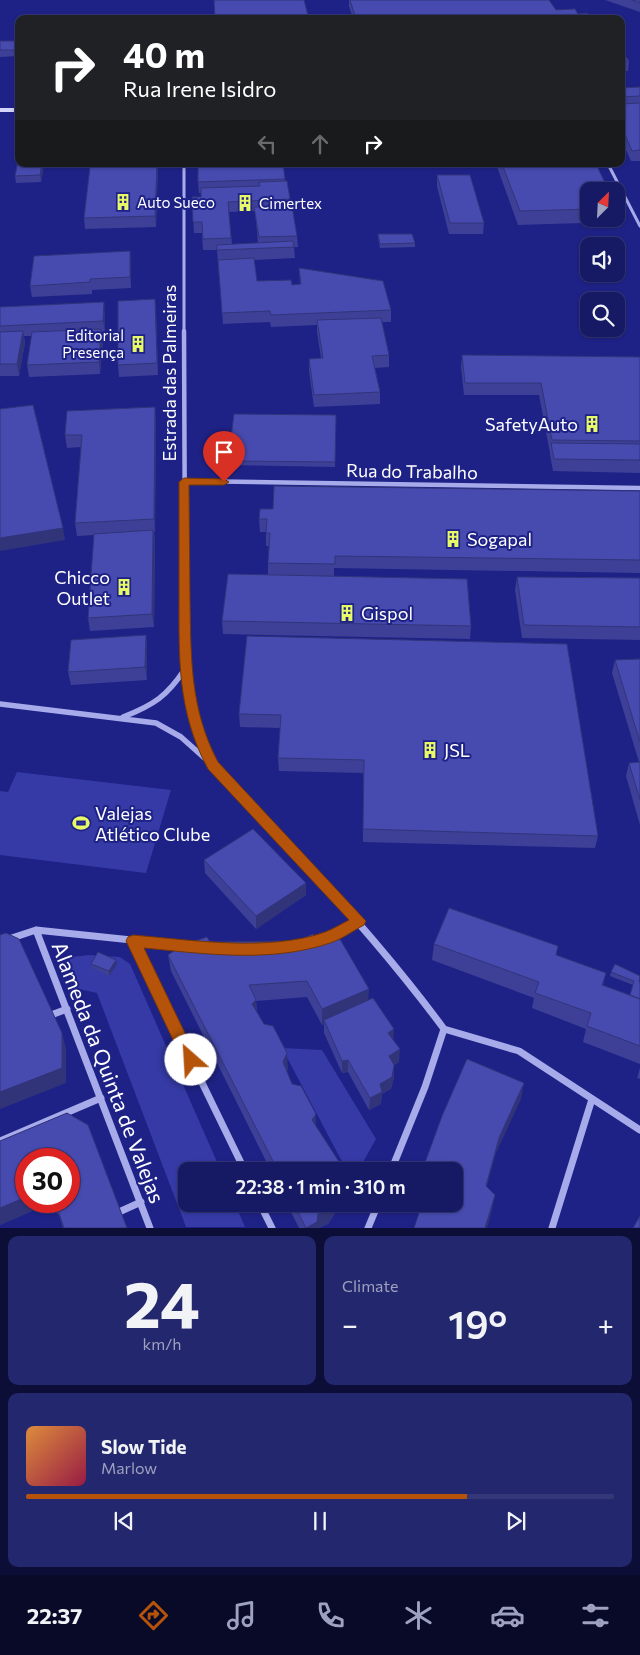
<!DOCTYPE html>
<html lang="en">
<head>
<meta charset="utf-8">
<style>
  body { margin:0; font-family:Commissioner,sans-serif; background:#23276d; color:#f1f3f6; height:100vh; display:flex; flex-direction:column; font-size:19px; white-space:nowrap }
  * { box-sizing:border-box; margin:0 }
  p { font-size:16px; color:#9ea1bf }
  .icon { flex:none; width:28px; height:28px; fill:none; stroke:currentColor; stroke-width:2; stroke-linecap:round; stroke-linejoin:round }
  .map { position:relative; height:1228px; overflow:hidden }
  .panel { display:flex; flex-direction:column; gap:8px; padding:8px; background:#0c0e37; flex:1 }
  .panel>* { flex:none }
  .hud { position:absolute; left:15px; top:15px; width:610px; height:152px; border-radius:10px; box-shadow:0 1px 4px #0004,0 0 0 1px #353878; background:#202124; color:#fff; overflow:hidden }
  .needle { width:32px; rotate:24deg }
  .controls { position:absolute; left:580px; top:182px; display:grid; gap:10px }
  .controls a { display:grid; place-items:center; width:45px; height:45px; border-radius:10px; background:#161a64; box-shadow:0 1px 4px #0004,0 0 0 1px #353878; font-size:25px }
  .speed { position:absolute; left:15px; top:1148px; display:flex; gap:10px; font-size:25px; font-weight:700; text-align:center }
  .speed>* { display:grid; place-content:center; width:65px; height:65px; border-radius:50%; background:#161a64; box-shadow:0 1px 4px #0004,0 0 0 1px #353878; line-height:1 }
  .speed .limit { border:8px solid #d22; background:#fff; color:#111 }
  .pin { position:absolute; display:grid; place-items:center; width:42px; height:42px; color:#fff; margin:-51px -21px; border-radius:50% 50% 50% 0; rotate:-45deg; box-shadow:0 0 5px #0007 }
  .pin .icon { rotate:45deg }
  .me { position:absolute; width:55px; margin:-28px; rotate:334deg; stroke-linejoin:round; filter:drop-shadow(0 0 4px #0008) }
  .turn { display:flex; align-items:center; gap:18px; height:105px; padding:0 25px; font-size:22px }
  .turn .icon { width:65px; height:65px; stroke-width:2.5 }
  .turn b { display:block; font-size:35px; line-height:42px }
  .lanes { display:flex; align-items:center; height:48px; padding:0 25px; background:#0003; justify-content:center; gap:25px; direction:ltr }
  .lanes .off { opacity:.35 }
  .big { font-size:38px; font-weight:600; line-height:1.1 }
  .panel .card { flex:1; display:flex; flex-direction:column; justify-content:center; gap:8px; min-width:0; padding:0 18px; border-radius:10px; background:#23276d }
  .panel .dial { align-items:center; gap:0 }
  .dial b { font-size:65px; line-height:1 }
  .song { display:flex; align-items:center; gap:15px }
  .cover { width:60px; height:60px; border-radius:8px; background:linear-gradient(135deg,hsl(30 70% 55%),hsl(340 70% 35%)) }
  .played { height:5px; border-radius:2px; background:linear-gradient(90deg,#b45309 75%,#353878 75%) }
  .keys { display:flex; justify-content:space-around; direction:ltr }
  .heat { display:flex; justify-content:space-between; align-items:center; font-size:28px; direction:ltr }
  .panel .tiles { flex:1; display:grid; gap:8px; grid-template-columns:1fr 1fr }
  .card:last-child { grid-column:span 2 }
  .trip { position:absolute; left:178px; top:1162px; width:285px; height:50px; border-radius:10px; background:#161a64; box-shadow:0 1px 4px #0004,0 0 0 1px #353878; font-weight:600; line-height:50px; text-align:center }
  .tab-bar { display:flex; height:80px; justify-content:space-around; align-items:center; background:#090a28; color:#9ea1bf }
  .tab-bar .icon { width:35px; height:35px }
  .tab-bar .active { color:#b45309 }
  .tab-bar b { font-size:22px; color:#f1f3f6 }
  .map>svg:first-child { display:block }
</style>
</head>
<body>
<div class="map">
<svg width="640" height="1228" viewBox="0 0 640 1228">
  <rect width="100%" height="100%" fill="#1e2286"/>
  <path fill="#353aa6" d="M17 772 171 790 146 873 0 855V791L8 792Z
    M89 955 120 957 130 964 221 1171H186V1204H235L245 1227H186L97 993 75 988 66 969 71 957Z
    M282 1048 322 1050 376 1139 358 1171H347Z"/>
  <g fill="none" stroke-linecap="round" stroke-linejoin="round">
    <path stroke="#a7abea" stroke-width="3" d="M184 164V332
      M608 164 640 226"/>
    <path stroke="#a7abea" stroke-width="4.5" d="M184 331 185 565
      M184 481 640 488"/>
    <path stroke="#a7abea" stroke-width="5.5" d="M185 564V669L192 707 202 741 213 766 300 859
      M0 704 156 723 181 737 209 762
      M123 717C154 705 167 696 185 669"/>
    <path stroke="#a7abea" stroke-width="7" d="M299 857C351 913 399 968 444 1029
      M36 930 150 1228
      M133 941 245 1171
      M0 942 36 930 189 946
      M312 942 329 938 359 921
      M51 1015 67 1009
      M444 1029 519 1051 640 1130
      M0 1141 101 1098
      M391 1171 425 1087 444 1029
      M260 1204 272 1228
      M119 1212 141 1202
      M368 1228 378 1204
      M552 1228 592 1099"/>
    <path fill="#d3d4f8" fill-rule="evenodd" d="M0 108H19V112H0Z"/>
  </g>
  <path fill="#3d4096" fill-rule="evenodd" d="M349 0H549L556 10 578 14 591 19H353L349 6Z
    M605 0H640V12Z
    M0 41H19V56L0 57Z
    M621 50 629 61 628 71H621Z
    M640 87V161H631L621 139V88Z
    M19 164H44L41 182 16 183 15 176Z
    M158 164 156 227 85 229 84 218 121 167Z
    M283 164 285 181 290 199V206L297 236 298 247H294L295 258 254 260 257 281 292 285 300 284 299 268 391 310V322H382L389 355V367L375 368 380 392V404L314 407 309 371V359L321 358 317 332V325L271 327 270 322 223 324 217 250H203L202 233H194L192 197H201V193H199L198 182ZM255 211 258 243 232 244 229 212Z
    M496 164H596L589 191V219H616L615 222 518 225Z
    M437 175 484 223 483 234H449L437 186Z
    M378 234 415 243V247L380 248 378 238Z
    M131 262V288L92 290V294L32 297 30 286Z
    M0 307 105 314V332L102 333 103 341 100 374 29 377 27 365 32 336H24L25 343 19 376H0Z
    M156 311 158 375 119 377 118 365Z
    M462 355 640 357V473L553 471 550 455V453L539 395H464L461 367Z
    M336 415 335 467 228 465V461Z
    M156 419 155 532H154L155 543 154 627 90 631 88 618 94 535 77 536 75 523 81 447 67 448 65 435Z
    M640 491V573L334 568V576L471 626 470 639 223 634 222 621 268 575V563L269 546H266V532H260L259 519 273 509Z
    M517 577 640 578V640L522 638 515 590Z
    M146 635 147 648V680L71 685 68 672Z
    M247 636 598 836 595 848 363 842V773L279 771 278 758 280 728 240 727 239 714Z
    M640 659V825L626 776 629 763 639 762 612 673 615 660Z
    M204 860 306 895 256 929 205 873Z
    M210 942H318L368 1000 393 1040 399 1062 394 1065V1077L391 1089 382 1094 381 1104 369 1110 348 1072 342 1073 324 1033V1024L322 1025 307 997 256 1001 257 1012 288 1069 287 1071 292 1084 316 1127 345 1171H271L171 971 168 955Z
    M434 944 558 946 556 955 606 973 603 985 630 995 633 985 610 976 611 972 640 982V1064L583 1042 586 1029 532 1008 534 998 432 960Z
    M91 964H117L109 976 92 968Z
    M640 1068V1079L637 1078Z
    M67 1113 88 1125 127 1228H63L59 1215 46 1205 0 1225V1141ZM26 1159H69V1201H26Z
    M287 1204H341L328 1224 319 1228H299Z"/>
  <path fill="#32347a" d="M42 164H44L41 182 40 175Z
    M157 164H158L156 227 155 216Z
    M130 251 131 262V288L130 277Z
    M155 299 156 311 158 375 157 363Z
    M104 302 105 314V332L103 321Z
    M101 329 103 341 100 374 99 362Z
    M23 331 25 343 19 376 17 364Z
    M155 407 156 419 155 532 154 519Z
    M63 528 65 540 0 551V538Z
    M153 530 155 543 154 627 152 614Z
    M146 635 147 648V680L145 667Z
    M306 883V895L256 929V916Z
    M116 960 117 964 109 976V971Z
    M369 989 368 1005 324 1020V1024L322 1025V1009Z
    M256 1000 257 1016 252 1004Z
    M394 1029 393 1042 388 1033Z
    M62 1033 66 1049V1083L0 1109V1092Z
    M400 1049 399 1062 388 1069 389 1056Z
    M287 1053 288 1069 283 1078V1062Z
    M348 1060V1072L342 1073V1061Z
    M394 1065V1077L391 1089 382 1094 381 1104 369 1110 370 1098Z
    M524 1083 521 1099 496 1153 483 1200 486 1186 499 1138Z
    M316 1114V1129L312 1120Z
    M495 1195 492 1210 487 1228H485Z
    M26 1197V1201H45L46 1205 0 1225V1208Z
    M332 1204H341L328 1224 319 1228H306L318 1214Z"/>
  <path fill="#474baf" stroke="#32347a" d="M214 0H304L309 19H215Z
    M350 0H549L556 10 575 9 578 14 587 13 591 19H356Z
    M632 0H640V3Z
    M0 41H19V48L18 50H0Z
    M621 50 629 61H621Z
    M640 87V96L621 97V88Z
    M640 103V150L632 151 621 125V104Z
    M19 156V164H42L40 175 15 176Z
    M121 164H157L155 216 84 218 90 167H121Z
    M198 164H283L285 179 198 182Z
    M502 164H596L609 191H589V209L520 211Z
    M437 175H470L484 223H450Z
    M287 181 290 199 228 202 231 238 203 239 202 222H193L192 197H201V188L260 186 259 182Z
    M292 206 297 236 259 237 254 207Z
    M378 234H412L415 243 380 244Z
    M293 241 294 247 217 250V245Z
    M130 251V277L90 279V282L30 286 34 256Z
    M254 258 257 281 291 280 292 285 301 284 299 268 383 281 391 310 271 315 270 311 222 313 218 260Z
    M155 299 157 363 118 365V301Z
    M104 302 103 321 0 326V307Z
    M381 318 389 355 372 356 380 392 314 395 309 359 323 358 317 320Z
    M101 329 99 362 27 365 32 332Z
    M23 331 17 364H0V332Z
    M462 355 640 357V441L552 440 541 383H465Z
    M33 405 63 528 0 538V409Z
    M155 407 154 519 75 523 82 435H65L67 411Z
    M234 414 336 415 335 462 228 461Z
    M551 443 640 444V460L554 459Z
    M274 486 640 491V560L335 556V564L268 563 270 533H266L267 519H259L260 509H273Z
    M153 530 152 614 88 618 94 534Z
    M228 574 467 579 471 626 222 621Z
    M517 577 640 578V627L524 625Z
    M146 635 145 667 68 672 71 640Z
    M247 636 567 644 598 836 363 829 364 760 278 758 281 715 239 714Z
    M640 659V742L615 660Z
    M640 762V800L629 763Z
    M253 829 306 883 256 916 204 860Z
    M449 908 558 946 556 955 606 973 602 985 640 999V1046L587 1026 591 1013 535 993 539 982 434 944Z
    M6 933 19 939 62 1033V1068L0 1092V935Z
    M313 934 318 942 337 934 369 989 322 1009 307 981 249 985 256 1000 252 1004 264 1024 273 1026 287 1053 283 1062 292 1084 301 1086 316 1114 312 1120 345 1171H278L168 955 181 946 207 937 210 942 298 941Z
    M98 952 116 960 109 971 91 964Z
    M615 964 640 976 639 982H640V999L630 995 634 981 611 972Z
    M373 998 394 1029 388 1033 400 1049 389 1056 394 1065 392 1077 380 1084 382 1092 370 1098 348 1060 342 1061 324 1020Z
    M467 1059 524 1083 499 1138 486 1186 495 1195 485 1228H414L422 1204H454V1171H422L442 1116Z
    M67 1113 88 1125 127 1228H64L55 1201H69V1159H26V1197L0 1208V1141Z
    M294 1204H332L328 1210 318 1214 317 1222 306 1228Z
    M640 1216V1228H633Z"/>
  <path fill="#b45309" stroke="#753606" d="M184 478 224 479 229 482 224 485H189C189 523 190 561 190 599 191 658 190 709 218 762L366 921 364 925C353 931 342 939 330 943 271 963 206 954 144 948L198 1060 196 1065 191 1067 185 1065 126 941 128 937 133 935C192 940 269 952 325 932 333 929 341 924 349 920L208 769C177 711 179 659 179 596 179 558 179 520 179 482Z"/>
  <defs>
    <g id="building-bare" transform="scale(1.35)"><path d="M-4-6H4V6H1V3H-1V6H-4ZM-2.5-4.3h1.7v1.8h-1.7ZM.8-4.3h1.7v1.8H.8ZM-2.5-1h1.7V.8h-1.7ZM.8-1h1.7V.8H.8Z" fill="#e8f967" stroke="#1e2286" stroke-width="2.5" paint-order="stroke"/></g>
    <g id="stadium-bare" transform="scale(1.35)"><path d="M0-5a6.5 5 0 1 0 0 10a6.5 5 0 1 0 0-10ZM-3.5-1.8h7v3.6h-7Z" fill="#e8f967" stroke="#1e2286" stroke-width="2.5" paint-order="stroke"/></g>
  </defs>
  <g fill-rule="evenodd">
    <use href="#building-bare" x="123" y="202"/>
    <use href="#building-bare" x="245" y="203"/>
    <use href="#building-bare" x="138" y="344"/>
    <use href="#building-bare" x="592" y="424"/>
    <use href="#building-bare" x="453" y="539"/>
    <use href="#building-bare" x="124" y="587"/>
    <use href="#building-bare" x="347" y="613"/>
    <use href="#building-bare" x="430" y="750"/>
    <use href="#stadium-bare" x="81" y="823"/>
  </g>
  <g text-anchor="middle" dominant-baseline="central" stroke-width="4" stroke-linejoin="round" paint-order="stroke">
    <g font-size="15" fill="#fff" stroke="#1e2286" text-anchor="start">
      <text x="137" y="202">Auto Sueco</text>
      <text x="259" y="203">Cimertex</text>
      <text x="124" y="335" text-anchor="end">Editorial<tspan x="124" dy="17">Presença</tspan></text>
    </g>
    <g font-size="18" fill="#fff" stroke="#1e2286">
      <text transform="translate(169 373) rotate(-90)">Estrada das Palmeiras</text>
      <text transform="translate(412 471) rotate(1)">Rua do Trabalho</text>
    </g>
    <g font-size="18" fill="#fff" stroke="#1e2286" text-anchor="start">
      <text x="578" y="424" text-anchor="end">SafetyAuto</text>
      <text x="467" y="539">Sogapal</text>
      <text x="110" y="577" text-anchor="end">Chicco<tspan x="110" dy="21">Outlet</tspan></text>
      <text x="361" y="613">Gispol</text>
      <text x="444" y="750">JSL</text>
      <text x="95" y="813">Valejas<tspan x="95" dy="21">Atlético Clube</tspan></text>
    </g>
    <g font-size="21" fill="#fff" stroke="#1e2286">
      <text transform="translate(109 1072) rotate(69)">Alameda da Quinta de Valejas</text>
    </g>
  </g>
</svg>
<div class="controls">
<a><svg class="needle" viewBox="-14 -14 28 28"><path d="M0-13l5 13h-10z" fill="#e53935"/><path d="M0 13l5-13h-10z" fill="#9ea1bf"/></svg></a>
<a><svg class="icon" aria-label="sound" viewBox="0 0 24 24"><path d="M4 9h4l5-4v14l-5-4H4zM17 9q2 3 0 6"/></svg></a>
<a><svg class="icon" aria-label="search" viewBox="0 0 24 24"><circle cx="10" cy="10" r="6"/><path d="M15 15l6 6"/></svg></a>
</div>
<div class="speed"><div class="limit">30</div></div>
<div class="pin" style="left:224px;top:482px;background:#d93025"><svg class="icon" aria-label="arrive" viewBox="0 0 24 24"><path d="M6 21V4h12l-3 4 3 4H6"/></svg></div>
<svg class="me" style="left:191px;top:1060px" viewBox="-20 -20 40 40"><circle r="19" fill="#fff"/><path d="M0-13L10 11 0 6-10 11z" fill="#b45309"/></svg>
<div class="trip">22:38 · 1 min · 310 m</div>
<div class="hud">
<div class="turn"><svg class="icon" aria-label="right" viewBox="0 0 24 24"><path d="M7 20v-9h11M14 6l5 5-5 5"/></svg><div><b>40 m</b>Rua Irene Isidro</div></div>
<div class="lanes"><svg class="icon off" aria-label="left" viewBox="0 0 24 24"><path d="M17 20v-9H6M10 6l-5 5 5 5"/></svg><svg class="icon off" aria-label="ahead" viewBox="0 0 24 24"><path d="M12 20V5M6 11l6-6 6 6"/></svg><svg class="icon" aria-label="right" viewBox="0 0 24 24"><path d="M7 20v-9h11M14 6l5 5-5 5"/></svg></div>
</div>
</div>
<section class="panel">
<div class="tiles">
<div class="card dial"><b>24</b><p>km/h</p></div>
<div class="card"><p>Climate</p>
<div class="heat"><a>−</a><b class="big">19°</b><a>+</a></div>
</div>
<div class="card">
<div class="song"><i class="cover"></i><div><b>Slow Tide</b><p>Marlow</p></div></div>
<div class="played"></div>
<div class="keys"><svg class="icon" aria-label="previous" viewBox="0 0 24 24"><path d="M18 5L8 12l10 7zM5 5v14"/></svg><svg class="icon" aria-label="pause" viewBox="0 0 24 24"><path d="M8 5v14M16 5v14"/></svg><svg class="icon" aria-label="next" viewBox="0 0 24 24"><path d="M6 5l10 7-10 7zM19 5v14"/></svg></div>
</div>
</div>
</section>
<nav class="tab-bar">
<b>22:37</b>
<svg class="icon active" aria-label="directions" viewBox="0 0 24 24"><path d="M12 3l9 9-9 9-9-9zM9 14v-3h6M13 9l2 2-2 2"/></svg>
<svg class="icon" aria-label="music" viewBox="0 0 24 24"><path d="M9 18V5l10-2v13"/><circle cx="6" cy="18" r="3"/><circle cx="16" cy="16" r="3"/></svg>
<svg class="icon" aria-label="phone" viewBox="0 0 24 24"><path d="M5 4h4l2 5-3 2q2 4 5 5l2-3 5 2v4C11 20 4 13 5 4z"/></svg>
<svg class="icon" aria-label="climate" viewBox="0 0 24 24"><path d="M12 3v18M4 7l16 10M4 17L20 7"/></svg>
<svg class="icon" aria-label="car" viewBox="0 0 24 24"><path d="M5 17H2v-5l4-1 3-4h7l3 4 3 1v5h-3M9 17h6M6 11h13"/><circle cx="7" cy="17" r="2"/><circle cx="17" cy="17" r="2"/></svg>
<svg class="icon" aria-label="filters" viewBox="0 0 24 24"><path d="M4 7h16M4 17h16"/><circle cx="9" cy="7" r="2"/><circle cx="15" cy="17" r="2"/></svg>
</nav>
</body>
</html>
